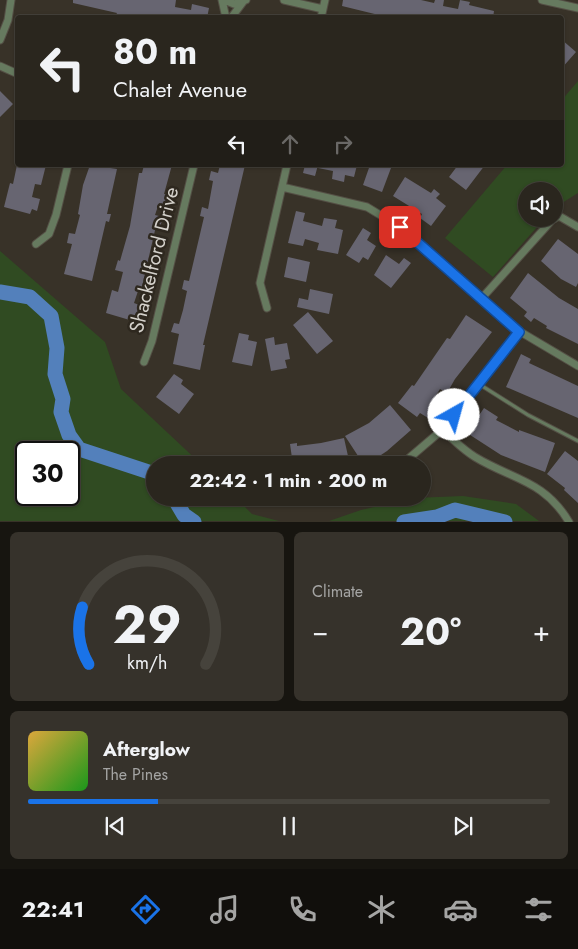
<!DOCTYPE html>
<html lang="en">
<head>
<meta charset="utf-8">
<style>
  body { margin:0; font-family:Jost,sans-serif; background:#36322b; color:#f1f3f6; height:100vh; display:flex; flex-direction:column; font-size:19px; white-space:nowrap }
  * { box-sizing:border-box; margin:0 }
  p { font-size:16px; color:#a5a5a4 }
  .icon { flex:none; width:28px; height:28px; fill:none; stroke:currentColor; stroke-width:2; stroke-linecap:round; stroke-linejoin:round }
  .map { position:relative; height:522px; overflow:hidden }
  .side { display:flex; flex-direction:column; gap:10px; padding:10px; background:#171510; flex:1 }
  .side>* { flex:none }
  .banner { position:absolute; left:15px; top:15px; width:549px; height:152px; border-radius:5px; box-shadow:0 1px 4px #0004,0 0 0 1px #46433c; background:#2a261e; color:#f1f3f6; overflow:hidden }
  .buttons { position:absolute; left:518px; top:182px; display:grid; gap:10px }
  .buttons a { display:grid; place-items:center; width:45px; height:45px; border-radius:50%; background:#2a261e; box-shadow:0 1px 4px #0004,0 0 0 1px #46433c; font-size:25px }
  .speed { position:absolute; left:15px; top:441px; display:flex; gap:10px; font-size:25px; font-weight:700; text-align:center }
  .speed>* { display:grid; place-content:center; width:65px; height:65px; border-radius:50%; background:#2a261e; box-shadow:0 1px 4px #0004,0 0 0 1px #46433c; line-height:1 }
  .speed .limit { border:2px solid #111; border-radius:8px; background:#fff; color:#111 }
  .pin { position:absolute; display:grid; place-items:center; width:42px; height:42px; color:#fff; margin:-21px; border-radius:10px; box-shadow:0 2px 8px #0006 }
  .me { position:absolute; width:55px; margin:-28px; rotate:38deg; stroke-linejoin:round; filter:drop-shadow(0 0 4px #0008) }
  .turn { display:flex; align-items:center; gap:18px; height:105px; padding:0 15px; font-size:22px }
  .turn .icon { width:65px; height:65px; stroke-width:2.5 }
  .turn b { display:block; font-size:35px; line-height:42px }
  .lanes { display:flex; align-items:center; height:48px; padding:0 15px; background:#0003; justify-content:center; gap:25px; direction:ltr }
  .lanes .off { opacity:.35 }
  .big { font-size:38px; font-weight:700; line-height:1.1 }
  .side .card { flex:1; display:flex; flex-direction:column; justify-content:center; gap:8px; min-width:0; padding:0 18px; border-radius:8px; background:#36322b }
  .side .dial { align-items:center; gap:0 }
  .dial svg { height:130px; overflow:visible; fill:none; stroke:#46433c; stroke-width:7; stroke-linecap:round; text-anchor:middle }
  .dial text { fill:#f1f3f6; stroke:none }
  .song { display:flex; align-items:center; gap:15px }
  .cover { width:60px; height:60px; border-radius:8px; background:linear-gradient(135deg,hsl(40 70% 55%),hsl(120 70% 35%)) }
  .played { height:5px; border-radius:2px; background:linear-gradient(90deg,#1a73e8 25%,#46433c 25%) }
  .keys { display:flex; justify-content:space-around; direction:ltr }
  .heat { display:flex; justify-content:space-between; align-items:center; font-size:28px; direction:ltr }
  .side .tiles { flex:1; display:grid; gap:10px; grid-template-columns:1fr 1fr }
  .card:last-child { grid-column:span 2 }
  .trip { position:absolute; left:146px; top:456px; width:285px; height:50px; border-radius:25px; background:#2a261e; box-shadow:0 1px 4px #0004,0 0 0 1px #46433c; font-weight:700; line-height:50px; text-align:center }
  .tabs { display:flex; height:80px; justify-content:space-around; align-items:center; background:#110f0c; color:#a5a5a4 }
  .tabs .icon { width:35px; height:35px }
  .tabs .active { color:#1a73e8 }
  .tabs b { font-size:22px; color:#f1f3f6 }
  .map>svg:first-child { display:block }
</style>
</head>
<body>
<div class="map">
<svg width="578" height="522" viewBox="0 0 578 522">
  <rect width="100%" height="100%" fill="#383228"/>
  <path fill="#304b22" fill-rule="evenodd" d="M578 81V193L554 208V191H526V219H544L493 277 445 238 507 165H561V101Z
    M0 251 105 342 121 389 202 465H155V498H236L252 514 279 521H0ZM26 452H69V495H26Z
    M463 496 516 504 539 521H329L361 510 414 498Z"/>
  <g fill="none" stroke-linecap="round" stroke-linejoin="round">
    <path stroke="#5380bb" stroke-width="15" d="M0 292 30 297 51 316 57 348 55 374 63 399 61 412 69 435 79 449 155 474
      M174 498 184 515 194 522
      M404 522 437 517 455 510 505 522"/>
  </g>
  <path fill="#676571" d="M73 0H176L175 7 191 10 192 4 209 8 207 18H126L116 15 117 13 73 3Z
    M343 0H421L434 3 435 0H444L443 6 458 9 460 0 470 2 469 5 494 11 493 18H396L387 15V17L342 6Z
    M561 39 576 52 561 69Z
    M0 91 13 104 0 117Z
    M17 165H46L41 185 35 184 32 197 40 199 37 211 32 209 30 214 4 207 10 183 13 184Z
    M90 165 117 169 107 214H111L109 222 106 221 92 281 64 274 72 244 67 243 69 233 75 234 80 215 78 214 83 185Z
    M144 165H172L164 194 169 195 167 205 159 203 155 215 163 217 160 227 156 226 141 291H138L134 303 142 306 139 318 134 317 133 321 106 313 112 290 118 292 123 272 115 270 118 260 120 261 130 226 139 173H142Z
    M220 165H245L203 345H205L200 370 173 364 179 334 171 332 174 323 179 324 183 310 187 291 182 289 184 280 189 281 204 217 200 216 202 207 208 209 213 181 209 180 211 171 218 173Z
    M305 165H318L315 176 303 173Z
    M319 165H357L354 177 345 175 344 182 332 179 333 171 318 168Z
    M370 165 391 168 382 192 363 185Z
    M458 165H485L466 190 449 177Z
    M405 177 431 193 434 189 440 194 436 198 446 206 431 226 420 218 422 214 393 196Z
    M296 211 305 213 303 221 322 226 324 218 337 220 335 228 343 230 338 254 317 250 319 243 305 239 303 246 288 243Z
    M363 228 371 233 367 240 376 246 368 260 363 257 359 263 346 255Z
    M558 239 578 254V283L576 287 561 279 541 261Z
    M386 255 399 264 404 258 411 263 391 288 374 275Z
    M288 257 310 262 306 282 284 277Z
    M528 273 559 298 578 309V344L546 328 547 326 534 318 531 322 524 316 527 312 510 298Z
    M310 289 333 294 329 314 297 307 299 298 308 300Z
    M308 312 333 341 317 354 293 325Z
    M466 315 492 332 455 379 447 393 440 389 433 400 438 404 428 418 420 413 417 417 398 403 412 385 414 386 447 338 450 339Z
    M239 333 249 335 248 340 257 342 252 366 232 362Z
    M274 337 275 345 287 343 290 359 285 360 287 368 271 371 265 339Z
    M521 354 531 359 529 363 578 386V418L506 387Z
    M174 374 183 380 181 384 194 394 179 414 156 397Z
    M390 405 411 430 387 451 375 459 372 455 362 462 345 436 369 423Z
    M484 408 498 417 496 420 519 432V430L555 443 545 472 501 455 467 433Z
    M344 438 350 465H293L290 444 297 443V446L321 443Z
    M565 451 578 461V503L564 490 565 488 547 474Z"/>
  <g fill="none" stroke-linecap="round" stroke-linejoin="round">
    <g stroke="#544f45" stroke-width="5">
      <path id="service" d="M479 384 528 415 578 441"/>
    </g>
    <g stroke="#544f45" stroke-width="9">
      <path id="minor" d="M222 0 226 18
        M224 0 234 4 246 0
        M284 0 323 9
        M542 0 578 8
        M231 18 243 2
        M321 18 325 0
        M0 40 8 20 11 0
        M0 66 18 74
        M282 187 367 207 400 227 519 331 578 366
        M554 219 559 216 578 227
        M36 244 49 234 56 215 68 165
        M481 299 553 219
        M267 308 260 283 287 165
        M144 362 152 341 194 165
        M442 430C453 439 463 450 475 457 513 480 544 480 569 522
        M401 465 442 430 519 331"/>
    </g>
    <use href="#service" stroke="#667a5f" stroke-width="3"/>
    <use href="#minor" stroke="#667a5f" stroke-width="7"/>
  </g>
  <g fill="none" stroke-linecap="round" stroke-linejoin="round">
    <g stroke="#114b97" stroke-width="12">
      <path id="route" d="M400 227 519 332 454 415"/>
    </g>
    <use href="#route" stroke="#1a73e8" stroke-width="9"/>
  </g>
  <g text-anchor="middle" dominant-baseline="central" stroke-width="5" stroke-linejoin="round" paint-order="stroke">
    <g font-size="20" fill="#d4d1cb" stroke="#2e281f">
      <text transform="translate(154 260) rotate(-76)">Shackelford Drive</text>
    </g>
  </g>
</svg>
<div class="buttons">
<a><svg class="icon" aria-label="sound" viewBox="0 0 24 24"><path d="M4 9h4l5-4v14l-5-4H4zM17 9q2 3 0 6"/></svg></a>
</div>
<div class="speed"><div class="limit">30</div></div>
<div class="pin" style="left:400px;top:227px;background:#d93025"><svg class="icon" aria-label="arrive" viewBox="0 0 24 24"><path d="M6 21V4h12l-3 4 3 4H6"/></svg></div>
<svg class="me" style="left:454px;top:415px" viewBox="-20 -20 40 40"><circle r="19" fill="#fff"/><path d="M0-13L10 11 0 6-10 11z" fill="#1a73e8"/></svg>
<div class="trip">22:42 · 1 min · 200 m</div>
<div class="banner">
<div class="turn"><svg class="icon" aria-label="left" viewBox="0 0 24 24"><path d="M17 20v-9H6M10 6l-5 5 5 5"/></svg><div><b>80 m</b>Chalet Avenue</div></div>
<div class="lanes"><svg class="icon" aria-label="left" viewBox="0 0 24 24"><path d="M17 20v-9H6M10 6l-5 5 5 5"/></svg><svg class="icon off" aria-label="ahead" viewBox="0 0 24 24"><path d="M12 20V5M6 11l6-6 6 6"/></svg><svg class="icon off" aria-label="right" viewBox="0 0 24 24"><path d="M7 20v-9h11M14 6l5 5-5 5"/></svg></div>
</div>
</div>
<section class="side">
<div class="tiles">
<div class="card dial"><svg viewBox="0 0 100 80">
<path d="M14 69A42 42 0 1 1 86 69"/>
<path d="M14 69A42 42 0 0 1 10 34" stroke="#1a73e8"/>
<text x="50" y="56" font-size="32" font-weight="700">29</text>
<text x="50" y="72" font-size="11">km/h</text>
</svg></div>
<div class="card"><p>Climate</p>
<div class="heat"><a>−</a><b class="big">20°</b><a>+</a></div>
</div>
<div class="card">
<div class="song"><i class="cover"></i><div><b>Afterglow</b><p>The Pines</p></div></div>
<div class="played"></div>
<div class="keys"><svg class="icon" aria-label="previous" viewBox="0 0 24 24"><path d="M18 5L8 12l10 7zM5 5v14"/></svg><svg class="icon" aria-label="pause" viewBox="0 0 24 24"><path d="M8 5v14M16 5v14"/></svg><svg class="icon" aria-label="next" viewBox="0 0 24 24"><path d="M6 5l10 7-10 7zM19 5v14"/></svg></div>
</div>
</div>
</section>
<nav class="tabs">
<b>22:41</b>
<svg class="icon active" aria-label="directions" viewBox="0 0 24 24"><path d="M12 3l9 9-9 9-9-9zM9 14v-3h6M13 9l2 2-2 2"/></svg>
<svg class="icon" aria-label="music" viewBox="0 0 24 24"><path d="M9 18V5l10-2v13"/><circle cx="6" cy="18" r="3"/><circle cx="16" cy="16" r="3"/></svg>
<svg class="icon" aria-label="phone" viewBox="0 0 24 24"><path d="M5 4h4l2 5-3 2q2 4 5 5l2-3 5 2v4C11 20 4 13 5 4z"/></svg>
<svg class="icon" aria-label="climate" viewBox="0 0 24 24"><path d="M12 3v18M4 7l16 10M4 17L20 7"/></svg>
<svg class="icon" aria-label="car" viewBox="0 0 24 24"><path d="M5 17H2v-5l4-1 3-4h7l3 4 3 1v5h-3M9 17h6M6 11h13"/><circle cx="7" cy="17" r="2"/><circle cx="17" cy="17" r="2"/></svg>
<svg class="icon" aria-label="filters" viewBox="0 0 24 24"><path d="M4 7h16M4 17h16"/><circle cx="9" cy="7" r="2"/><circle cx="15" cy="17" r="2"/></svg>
</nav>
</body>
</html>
